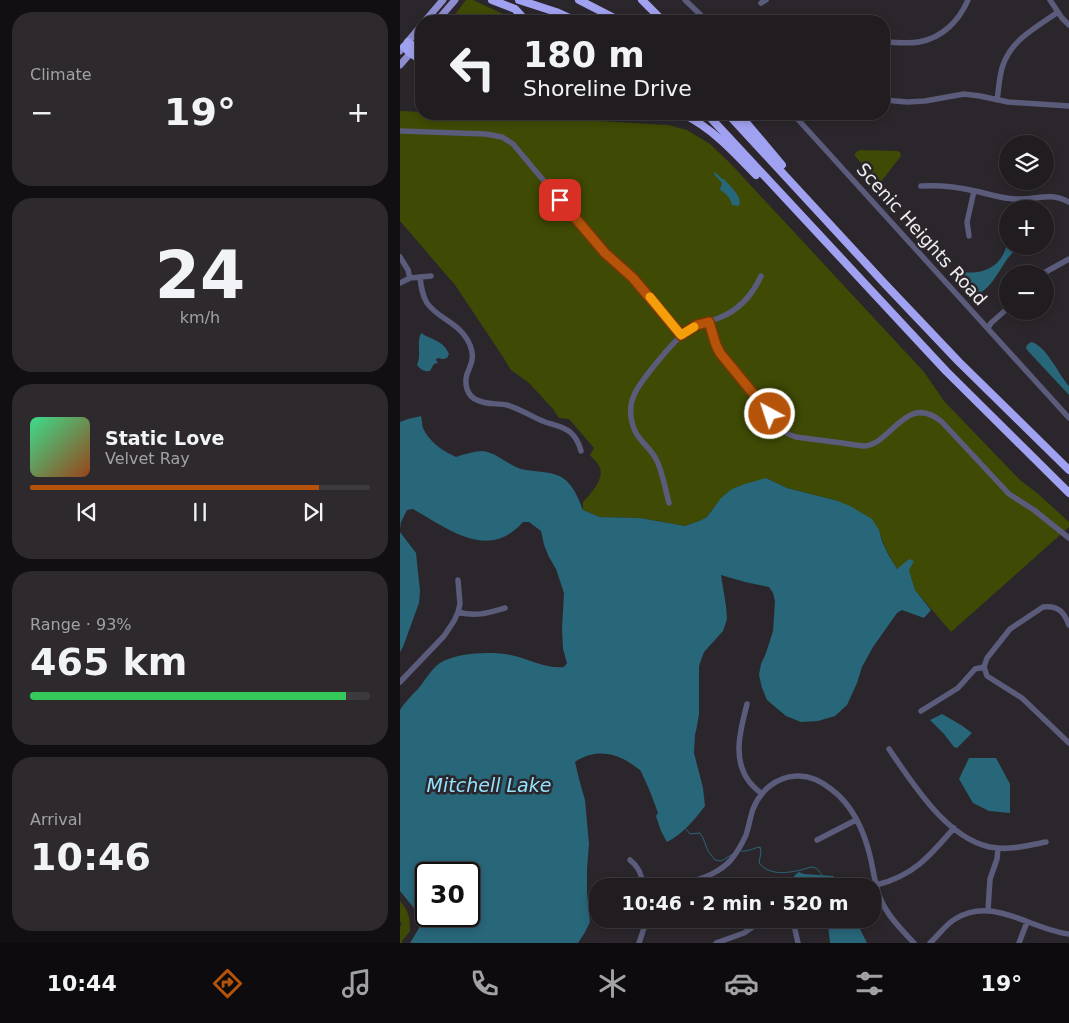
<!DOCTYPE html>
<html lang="en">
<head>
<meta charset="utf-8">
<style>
  body { margin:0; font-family:"DejaVu Sans",sans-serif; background:#2d292d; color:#f1f3f6; height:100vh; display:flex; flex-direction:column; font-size:19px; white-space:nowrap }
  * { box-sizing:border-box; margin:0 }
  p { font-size:16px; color:#a2a1a5 }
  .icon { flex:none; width:28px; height:28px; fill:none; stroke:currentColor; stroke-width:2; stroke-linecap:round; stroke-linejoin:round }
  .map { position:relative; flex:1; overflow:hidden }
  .sheet { display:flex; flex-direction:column; gap:12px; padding:12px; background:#120f12; width:400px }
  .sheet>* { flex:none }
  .guide { position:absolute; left:15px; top:15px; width:475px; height:105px; border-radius:20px; box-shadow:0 2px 8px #0003,0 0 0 1px #3d3a3e; background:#201c20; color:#f1f3f6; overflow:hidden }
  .tools { position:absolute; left:599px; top:135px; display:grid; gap:10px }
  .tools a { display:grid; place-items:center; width:55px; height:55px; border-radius:50%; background:#201c20; box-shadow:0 2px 8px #0003,0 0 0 1px #3d3a3e; font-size:25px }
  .speed { position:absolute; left:15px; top:862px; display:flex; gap:10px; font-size:25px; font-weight:700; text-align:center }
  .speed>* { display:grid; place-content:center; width:65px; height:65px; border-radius:50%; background:#201c20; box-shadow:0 2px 8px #0003,0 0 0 1px #3d3a3e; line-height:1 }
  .speed .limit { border:2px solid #111; border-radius:8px; background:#fff; color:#111 }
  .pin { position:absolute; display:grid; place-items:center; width:42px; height:42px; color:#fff; margin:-21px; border-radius:10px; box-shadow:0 2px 8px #0006 }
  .me { position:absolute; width:55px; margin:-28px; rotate:320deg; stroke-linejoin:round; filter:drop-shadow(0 0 4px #0008) }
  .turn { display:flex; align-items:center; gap:18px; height:105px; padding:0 25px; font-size:22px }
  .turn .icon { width:65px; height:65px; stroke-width:2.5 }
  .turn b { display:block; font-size:35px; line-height:42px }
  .big { font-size:38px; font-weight:700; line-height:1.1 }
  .sheet .card { flex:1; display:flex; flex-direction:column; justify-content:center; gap:8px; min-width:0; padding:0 18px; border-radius:20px; background:#2d292d }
  .sheet .dial { align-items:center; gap:0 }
  .dial b { font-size:65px; line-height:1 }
  .song { display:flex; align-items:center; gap:15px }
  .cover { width:60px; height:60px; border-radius:8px; background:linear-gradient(135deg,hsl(150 70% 55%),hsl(20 70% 35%)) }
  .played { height:5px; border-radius:2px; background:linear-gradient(90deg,#b45309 85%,#3d3a3e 85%) }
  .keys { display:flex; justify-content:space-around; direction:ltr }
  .heat { display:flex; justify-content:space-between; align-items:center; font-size:28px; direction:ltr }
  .charge { height:8px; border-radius:4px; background:linear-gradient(90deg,#34c759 93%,#3d3a3e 0) }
  .trip { position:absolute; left:189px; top:878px; width:292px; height:50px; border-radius:20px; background:#201c20; box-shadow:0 2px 8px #0003,0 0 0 1px #3d3a3e; font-weight:700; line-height:50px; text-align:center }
  .tabs { display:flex; height:80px; justify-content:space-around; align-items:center; background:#0d0b0d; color:#a2a1a5 }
  .tabs .icon { width:35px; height:35px }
  .tabs .current { color:#b45309 }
  .tabs b { font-size:22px; color:#f1f3f6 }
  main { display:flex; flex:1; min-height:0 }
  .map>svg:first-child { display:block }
</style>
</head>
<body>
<main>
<section class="sheet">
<div class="card"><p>Climate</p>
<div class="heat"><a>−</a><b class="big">19°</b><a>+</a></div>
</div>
<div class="card dial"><b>24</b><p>km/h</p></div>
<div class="card">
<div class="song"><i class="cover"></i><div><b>Static Love</b><p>Velvet Ray</p></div></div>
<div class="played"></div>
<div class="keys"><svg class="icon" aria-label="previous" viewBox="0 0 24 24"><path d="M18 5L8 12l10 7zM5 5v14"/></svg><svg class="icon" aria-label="pause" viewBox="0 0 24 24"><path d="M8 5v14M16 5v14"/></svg><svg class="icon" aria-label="next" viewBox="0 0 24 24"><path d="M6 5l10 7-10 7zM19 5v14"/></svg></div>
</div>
<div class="card"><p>Range · 93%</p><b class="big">465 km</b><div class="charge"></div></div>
<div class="card"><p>Arrival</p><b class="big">10:46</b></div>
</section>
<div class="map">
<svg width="669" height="943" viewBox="0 0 669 943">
  <rect width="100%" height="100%" fill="#2b262b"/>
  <path fill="#3f4a04" d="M66 0H73L116 20 117 21H50Z
    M0 111 21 112V114H59L129 117 268 125 287 130 310 144 330 163 524 372 544 401 620 480 637 493 669 522V527L551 632 515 590 509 570 497 569C489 556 483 544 479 530L438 501 387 488 366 478 315 506 307 517 299 521 285 526 240 518 200 517 183 510V502C191 493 207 478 198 464 196 461 192 458 190 455L194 448 169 419 159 418 153 409 129 383 111 370 103 357 55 285 0 221Z
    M459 150 497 151 500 152 501 156 480 183 476 180 455 156V153Z
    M0 901C9 911 10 918 10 931L2 941V943H0V926L2 924 0 921Z"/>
  <path fill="#286679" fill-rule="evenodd" d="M315 172 322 179H324C330 186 340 194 340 204L338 206 332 205C330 198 327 194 320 190L322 183 314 174Z
    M607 232 608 246H618C615 250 611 255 607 259 599 271 591 288 578 294L563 278 561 273 564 272C581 275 601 267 606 247 607 241 603 238 607 232Z
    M21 333C32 340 44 341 49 354L47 358 43 359 37 358 36 360 38 363 34 364 30 371C24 372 21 370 17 365 22 353 16 345 21 333Z
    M631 342C646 345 658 374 669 386V395L628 351 626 348 627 345Z
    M21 416C22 420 22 425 23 428 29 442 43 451 56 457 65 454 74 451 83 451 97 453 108 465 121 469 133 472 153 471 163 478 174 486 178 498 183 510L200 517 240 518 285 526 299 521 307 517 321 498 332 489 345 484 366 478 387 488 438 501 450 506 472 519 479 530 482 541 488 554 497 569 509 559 514 561 509 570 515 590 531 610 524 618 502 610 497 613 473 647 462 667 457 683 447 705 435 716 418 721 401 722 386 716 367 700 362 688 359 675 361 664 366 653 373 631 375 601 373 593 369 587 345 582 321 575 326 606 327 619 323 631 304 652 299 666V714L297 726 295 735 294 753 303 788 305 806C294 820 283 834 267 842L261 831 256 816 258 813C254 802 250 791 245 780 243 777 242 772 240 770 238 768 235 767 233 765 215 752 194 749 175 762L179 779 185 800 189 844 187 869V893L190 922 184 934 178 943H10L19 928 18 913 0 891V710C5 702 11 696 18 689 25 681 30 670 40 663 58 652 96 651 115 656 131 660 147 669 164 667L167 663 163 649 162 628 164 593 156 569 149 557 144 545 141 531 129 522H123C88 562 47 528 13 509L7 510 1 522 0 528V422L8 419ZM26 874H69V916H26Z
    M0 532 16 553 20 591 19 603 3 647 0 652Z
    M542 714 561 725 572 733 557 748 554 747 544 734 530 720Z
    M569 758H596L610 784V813L589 811 573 803 559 779Z
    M399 872 404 874 433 876 444 886H395L393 879 395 875Z
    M426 919H455L467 943H430L428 925Z"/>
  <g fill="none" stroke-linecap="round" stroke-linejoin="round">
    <path stroke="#286679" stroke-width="1" d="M285 828 290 834 300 833 303 838 308 851 315 860 321 861 333 854
      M341 851C348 852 353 848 360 847L361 852 359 863C370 876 387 873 401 870 405 869 409 867 413 867 417 868 420 872 422 875"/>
    <path stroke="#5b5b7c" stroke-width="5.5" d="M285 0 307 21
      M650 0 662 18 669 25
      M361 3 366 0
      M484 42C495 42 508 44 519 42 542 38 559 21 568 0
      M484 100 507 102 525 101 564 94 580 96 608 102 669 106
      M597 100C599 88 599 76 603 65 612 39 637 27 658 12
      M393 114 669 418
      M0 131 86 134 102 137 113 144 200 248 233 278 281 335
      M521 186C538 185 558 187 575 191 590 194 605 200 620 199 640 199 649 192 669 202
      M569 236 567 222 574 191
      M0 257 8 270 10 278
      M642 274 669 259
      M20 277C21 286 22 295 27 303 39 320 60 322 70 345 72 350 73 355 72 360 71 365 69 369 67 374 64 384 67 396 77 400 86 405 97 403 107 405 121 409 132 417 145 422 154 425 163 426 170 432 176 437 179 443 181 451
      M0 283 10 278 31 276
      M309 322 316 345 320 353 382 428 388 434 396 437C412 439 427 441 442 443 450 444 458 446 465 446 492 443 507 392 542 422L609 494 634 510 669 538
      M588 328 591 323 608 308
      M269 503C265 489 263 472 256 459 247 443 234 439 231 417 230 410 231 402 234 395 240 381 275 339 287 331 297 324 308 322 319 318 339 310 352 296 361 276
      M58 612C76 617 88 613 105 608
      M584 667 587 658 610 629 643 607C658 605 664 612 669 625
      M584 667 587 676 622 698 669 743
      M0 682 44 636 54 621 58 612 60 604 58 580
      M347 704C341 728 332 757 348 780 352 786 357 790 362 794
      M521 711 558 688 575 669 584 667
      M489 749C513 784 550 844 597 848 613 850 630 845 646 842
      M417 840 456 820
      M230 860C239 867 242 875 243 886
      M476 885C513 876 530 856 554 828
      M279 886C299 878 314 877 330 861 336 854 342 844 346 835 349 826 350 818 353 809 360 791 376 777 396 776 409 775 421 781 431 789 454 806 465 833 471 860 474 875 476 891 483 904 490 919 503 931 514 943
      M588 910 590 879 597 859 598 848
      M389 919 394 925 398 943
      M239 943 247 919
      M316 943 344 933 364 919
      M530 943C539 935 545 925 555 919 593 895 631 930 669 934
      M619 943 627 922"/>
    <path stroke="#8d8dd0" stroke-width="7" d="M25 21 43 0
      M37 21 55 0
      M0 51 21 26
      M0 65 21 41"/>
    <path stroke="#a1a1f1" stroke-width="8" d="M92 0 115 9 126 21
      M119 0 156 12 176 21
      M179 0 220 21
      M242 0 263 21
      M8 42 21 52
      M4 47 10 53 21 60
      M283 114C312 128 334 152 356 175
      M307 114 546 371 669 493
      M328 114 484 283 559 362 669 470
      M339 114 382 165"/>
  </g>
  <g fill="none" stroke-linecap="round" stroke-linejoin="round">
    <g stroke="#753606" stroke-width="12">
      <path id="route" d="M160 200 205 253 233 278 281 335 297 325 309 322 316 345 320 353 370 414"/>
    </g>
    <use href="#route" stroke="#b45309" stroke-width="9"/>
    <path stroke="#f59e0b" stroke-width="9" d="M250 297 281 335 294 327"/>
  </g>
  <g text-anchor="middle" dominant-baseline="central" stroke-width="5" stroke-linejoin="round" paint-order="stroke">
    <g font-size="18" fill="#f0edf0" stroke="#2b262b">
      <text transform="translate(522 234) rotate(48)">Scenic Heights Road</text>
    </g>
    <g font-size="19" font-style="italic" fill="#92e3fe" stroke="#2b262b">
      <text x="89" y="785">Mitchell Lake</text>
    </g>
  </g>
</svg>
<div class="tools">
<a><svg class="icon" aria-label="layers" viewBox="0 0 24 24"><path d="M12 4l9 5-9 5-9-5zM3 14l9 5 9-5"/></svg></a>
<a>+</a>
<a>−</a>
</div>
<div class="speed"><div class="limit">30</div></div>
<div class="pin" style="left:160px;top:200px;background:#d93025"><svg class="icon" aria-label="arrive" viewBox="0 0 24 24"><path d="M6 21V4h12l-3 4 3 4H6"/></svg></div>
<svg class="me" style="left:370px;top:414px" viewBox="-20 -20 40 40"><circle r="17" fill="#b45309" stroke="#fff" stroke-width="3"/><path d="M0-11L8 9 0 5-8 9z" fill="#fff"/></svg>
<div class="trip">10:46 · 2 min · 520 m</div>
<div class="guide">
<div class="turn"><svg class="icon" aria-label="left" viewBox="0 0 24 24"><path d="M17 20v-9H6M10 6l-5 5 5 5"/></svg><div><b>180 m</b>Shoreline Drive</div></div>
</div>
</div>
</main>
<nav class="tabs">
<b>10:44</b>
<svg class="icon current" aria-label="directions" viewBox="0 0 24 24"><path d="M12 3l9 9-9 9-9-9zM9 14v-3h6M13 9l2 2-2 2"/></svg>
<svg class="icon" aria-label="music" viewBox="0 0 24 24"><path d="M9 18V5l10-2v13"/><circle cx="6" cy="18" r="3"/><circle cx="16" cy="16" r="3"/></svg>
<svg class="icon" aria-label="phone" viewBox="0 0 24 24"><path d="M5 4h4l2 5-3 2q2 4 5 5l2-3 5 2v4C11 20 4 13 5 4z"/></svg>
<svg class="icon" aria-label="climate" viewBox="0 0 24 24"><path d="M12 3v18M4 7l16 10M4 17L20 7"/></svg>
<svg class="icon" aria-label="car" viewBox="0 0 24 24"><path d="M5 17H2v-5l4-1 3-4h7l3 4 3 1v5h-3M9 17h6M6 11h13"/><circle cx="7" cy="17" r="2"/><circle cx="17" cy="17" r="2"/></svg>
<svg class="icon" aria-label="filters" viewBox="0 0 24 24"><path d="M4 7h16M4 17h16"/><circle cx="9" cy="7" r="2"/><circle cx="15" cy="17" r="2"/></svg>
<b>19°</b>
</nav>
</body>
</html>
